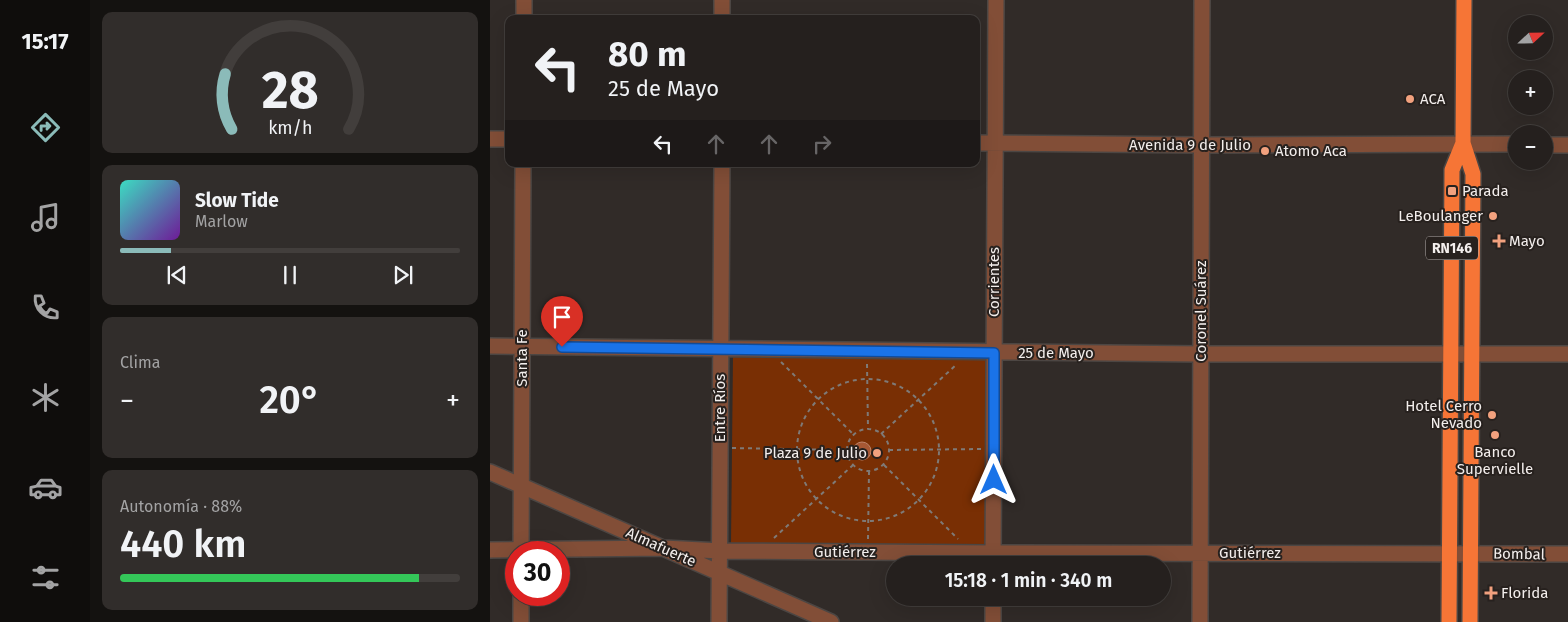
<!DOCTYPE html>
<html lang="es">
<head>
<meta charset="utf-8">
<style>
  body { margin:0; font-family:"Fira Sans",sans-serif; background:#312d2b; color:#f1f3f6; height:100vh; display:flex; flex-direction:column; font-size:19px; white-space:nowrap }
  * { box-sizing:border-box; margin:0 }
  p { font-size:16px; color:#a3a3a4 }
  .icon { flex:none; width:28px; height:28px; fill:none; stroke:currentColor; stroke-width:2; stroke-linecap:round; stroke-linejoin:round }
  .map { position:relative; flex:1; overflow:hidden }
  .details { display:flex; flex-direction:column; gap:12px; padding:12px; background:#141210; width:400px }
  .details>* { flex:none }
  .guide { position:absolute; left:15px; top:15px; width:475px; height:152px; border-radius:10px; box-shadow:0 5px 20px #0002,0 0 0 1px #423e3c; background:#25201e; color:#f1f3f6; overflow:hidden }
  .needle { width:32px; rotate:68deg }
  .fabs { position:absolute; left:1018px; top:15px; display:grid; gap:10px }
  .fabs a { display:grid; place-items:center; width:45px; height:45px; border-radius:50%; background:#25201e; box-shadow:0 5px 20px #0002,0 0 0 1px #423e3c; font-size:25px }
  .speed { position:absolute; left:15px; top:541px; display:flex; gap:10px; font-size:25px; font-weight:700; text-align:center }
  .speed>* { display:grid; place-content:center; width:65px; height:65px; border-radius:50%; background:#25201e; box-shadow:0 5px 20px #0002,0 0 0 1px #423e3c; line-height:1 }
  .speed .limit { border:8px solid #d22; background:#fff; color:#111 }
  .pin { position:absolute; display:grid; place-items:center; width:42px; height:42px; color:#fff; margin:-51px -21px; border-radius:50% 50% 50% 0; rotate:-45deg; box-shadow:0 0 5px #0007 }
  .pin .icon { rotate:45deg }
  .me { position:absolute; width:55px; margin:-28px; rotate:0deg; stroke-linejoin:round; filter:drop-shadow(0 0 4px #0008) }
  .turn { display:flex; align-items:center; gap:18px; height:105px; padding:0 20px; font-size:22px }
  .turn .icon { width:65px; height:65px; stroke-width:2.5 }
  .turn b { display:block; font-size:35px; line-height:42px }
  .lanes { display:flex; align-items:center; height:48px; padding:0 20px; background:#0003; justify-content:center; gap:25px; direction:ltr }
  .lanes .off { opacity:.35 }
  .big { font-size:38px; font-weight:600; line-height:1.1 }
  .details .tile { flex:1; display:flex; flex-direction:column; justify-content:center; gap:8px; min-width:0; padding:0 18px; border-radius:10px; background:#312d2b }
  .details .dial { align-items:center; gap:0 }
  .dial svg { height:130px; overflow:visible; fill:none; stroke:#423e3c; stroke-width:7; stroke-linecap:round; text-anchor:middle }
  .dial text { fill:#f1f3f6; stroke:none }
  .song { display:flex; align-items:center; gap:15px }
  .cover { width:60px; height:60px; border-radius:8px; background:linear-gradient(135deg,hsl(170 70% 55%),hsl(280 70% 35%)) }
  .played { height:5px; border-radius:2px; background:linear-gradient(90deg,#8bbbb9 15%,#423e3c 15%) }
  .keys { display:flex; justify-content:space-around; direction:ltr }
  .heat { display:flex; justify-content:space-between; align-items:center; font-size:28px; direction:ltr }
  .charge { height:8px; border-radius:4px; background:linear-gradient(90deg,#34c759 88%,#423e3c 0) }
  .trip { position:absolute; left:396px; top:556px; width:285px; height:50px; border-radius:25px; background:#25201e; box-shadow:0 5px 20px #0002,0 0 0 1px #423e3c; font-weight:600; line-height:50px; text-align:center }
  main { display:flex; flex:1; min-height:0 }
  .tab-bar { display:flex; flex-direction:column; width:90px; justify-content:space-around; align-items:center; background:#0f0d0c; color:#a3a3a4 }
  .tab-bar .icon { width:35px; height:35px }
  .tab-bar .selected { color:#8bbbb9 }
  .tab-bar b { font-size:22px; color:#f1f3f6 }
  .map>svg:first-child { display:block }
</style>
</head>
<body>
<main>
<nav class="tab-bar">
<b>15:17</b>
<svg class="icon selected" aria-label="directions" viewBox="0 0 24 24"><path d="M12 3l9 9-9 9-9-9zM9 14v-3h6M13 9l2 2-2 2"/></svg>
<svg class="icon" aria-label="music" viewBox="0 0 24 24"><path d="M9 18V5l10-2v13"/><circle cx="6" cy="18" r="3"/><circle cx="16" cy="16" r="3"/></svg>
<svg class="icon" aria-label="phone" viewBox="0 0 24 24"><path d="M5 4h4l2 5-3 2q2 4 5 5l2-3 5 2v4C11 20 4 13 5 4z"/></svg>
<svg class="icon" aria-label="climate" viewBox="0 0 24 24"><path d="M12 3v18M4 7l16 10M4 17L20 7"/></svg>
<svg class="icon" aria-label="car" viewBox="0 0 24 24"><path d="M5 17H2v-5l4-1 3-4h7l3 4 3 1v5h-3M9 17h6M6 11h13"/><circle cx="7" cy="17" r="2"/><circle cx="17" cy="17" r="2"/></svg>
<svg class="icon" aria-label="filters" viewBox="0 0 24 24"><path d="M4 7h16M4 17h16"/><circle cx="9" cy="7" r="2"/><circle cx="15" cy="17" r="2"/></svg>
</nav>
<section class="details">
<div class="tile dial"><svg viewBox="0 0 100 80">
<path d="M14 69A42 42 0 1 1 86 69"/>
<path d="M14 69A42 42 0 0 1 10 35" stroke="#8bbbb9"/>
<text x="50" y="56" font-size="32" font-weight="700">28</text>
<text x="50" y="72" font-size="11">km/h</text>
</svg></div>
<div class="tile">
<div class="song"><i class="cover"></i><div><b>Slow Tide</b><p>Marlow</p></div></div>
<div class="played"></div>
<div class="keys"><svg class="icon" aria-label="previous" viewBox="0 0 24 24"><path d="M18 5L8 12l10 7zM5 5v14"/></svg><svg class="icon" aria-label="pause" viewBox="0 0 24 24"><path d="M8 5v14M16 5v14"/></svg><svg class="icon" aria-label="next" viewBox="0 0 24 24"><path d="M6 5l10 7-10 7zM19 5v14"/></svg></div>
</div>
<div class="tile"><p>Clima</p>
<div class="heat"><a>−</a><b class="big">20°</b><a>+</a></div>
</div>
<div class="tile"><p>Autonomía · 88%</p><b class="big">440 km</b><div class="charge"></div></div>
</section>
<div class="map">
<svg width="1078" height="622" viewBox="0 0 1078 622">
  <rect width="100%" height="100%" fill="#312b28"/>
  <path fill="#792f04" d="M243 356 497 359 495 546 241 544Z"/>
  <path fill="#a75834" stroke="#be856b" d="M363 451a9 9 0 1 1 18 0a9 9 0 1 1-18 0Z"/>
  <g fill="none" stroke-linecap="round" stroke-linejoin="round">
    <g stroke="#4c4643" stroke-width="18">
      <path id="minor" d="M34 19V0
        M232 19V0
        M0 139H19
        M486 143 711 145 1026 144
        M1054 145H1078
        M0 346 711 354H1078
        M0 472 341 622
        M0 550 174 548 230 551 504 553 1078 554
        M31 552 33 164
        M503 565 506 0
        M31 622V595
        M229 622 232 164
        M503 622V598
        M710 622 712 0"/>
    </g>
    <g stroke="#4c4643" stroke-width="18">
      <path id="highway" d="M974 0 973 143 983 174 980 622
        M959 622 962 170 973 143"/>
    </g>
    <path stroke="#7f7a77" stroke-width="2" stroke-dasharray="4 4" stroke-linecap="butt" d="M291 362 364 435
      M377 364 378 429
      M307 450a71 71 0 1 1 142 0a71 71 0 1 1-142 0Z
      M357 450a21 21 0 1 1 42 0a21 21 0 1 1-42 0Z
      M391 434 467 364
      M242 448 357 450
      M399 450 492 449
      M394 465 468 539
      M284 538 363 465
      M378 539 379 471"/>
    <use href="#minor" stroke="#824e37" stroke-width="15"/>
    <use href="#highway" stroke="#f67536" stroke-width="15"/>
  </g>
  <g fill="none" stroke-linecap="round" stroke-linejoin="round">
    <g stroke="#114b97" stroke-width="12">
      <path id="route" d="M72 347 504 353V480"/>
    </g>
    <use href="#route" stroke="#1a73e8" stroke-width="9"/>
  </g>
  <g fill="#f2a17e" stroke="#27211e" stroke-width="2">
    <circle cx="920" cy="99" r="5"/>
    <circle cx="775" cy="151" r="5"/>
    <rect x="957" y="186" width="10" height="10" rx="2.5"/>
    <circle cx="1003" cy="216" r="5"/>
    <path d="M1006.5 233.5h5v5h5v5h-5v5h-5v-5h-5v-5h5z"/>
    <circle cx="1002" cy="415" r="5"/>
    <circle cx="1005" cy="435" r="5"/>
    <circle cx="387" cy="453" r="5"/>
    <path d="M998.5 585.5h5v5h5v5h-5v5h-5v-5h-5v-5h5z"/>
  </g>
  <g text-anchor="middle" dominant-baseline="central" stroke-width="4" stroke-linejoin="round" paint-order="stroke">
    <rect fill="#27211e" stroke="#b6b0ae" stroke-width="1" x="936" y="236.5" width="52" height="23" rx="4"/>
    <g font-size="14" font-weight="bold" fill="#f3eeec">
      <text x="962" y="248">RN146</text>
    </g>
    <g font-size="15" fill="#f3eeec" stroke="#27211e" text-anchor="start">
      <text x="930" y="99">ACA</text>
      <text x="785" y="151">Atomo Aca</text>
      <text x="972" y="191">Parada</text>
      <text x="993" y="216" text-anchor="end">LeBoulanger</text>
      <text x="1019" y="241">Mayo</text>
      <text x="992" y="406" text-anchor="end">Hotel Cerro<tspan x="992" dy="17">Nevado</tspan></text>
      <text x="1005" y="452" text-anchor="middle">Banco<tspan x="1005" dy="17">Supervielle</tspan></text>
      <text x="377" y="453" text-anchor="end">Plaza 9 de Julio</text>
      <text x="1011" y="593">Florida</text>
    </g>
    <g font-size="15" fill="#f3eeec" stroke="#27211e">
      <text x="700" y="145">Avenida 9 de Julio</text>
      <text transform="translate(504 282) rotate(-90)">Corrientes</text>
      <text transform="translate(711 311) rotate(-90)">Coronel Suárez</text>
      <text x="566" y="353">25 de Mayo</text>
      <text transform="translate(32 358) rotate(-90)">Santa Fe</text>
      <text transform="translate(230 408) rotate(-90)">Entre Ríos</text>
      <text transform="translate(171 547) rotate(24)">Almafuerte</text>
      <text x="355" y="552">Gutiérrez</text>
      <text x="760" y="553">Gutiérrez</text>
      <text transform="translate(1029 554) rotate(1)">Bombal</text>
    </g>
  </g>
</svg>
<div class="fabs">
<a><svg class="needle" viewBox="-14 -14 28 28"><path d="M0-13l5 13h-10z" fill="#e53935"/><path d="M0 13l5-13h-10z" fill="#a3a3a4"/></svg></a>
<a>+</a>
<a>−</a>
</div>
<div class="speed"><div class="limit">30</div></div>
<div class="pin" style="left:72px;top:347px;background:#d93025"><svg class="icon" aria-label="arrive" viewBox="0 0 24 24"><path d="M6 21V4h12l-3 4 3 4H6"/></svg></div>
<svg class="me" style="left:504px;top:480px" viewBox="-20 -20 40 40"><path d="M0-17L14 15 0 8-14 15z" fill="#1a73e8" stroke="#fff" stroke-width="4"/></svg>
<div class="trip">15:18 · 1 min · 340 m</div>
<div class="guide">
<div class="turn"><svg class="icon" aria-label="left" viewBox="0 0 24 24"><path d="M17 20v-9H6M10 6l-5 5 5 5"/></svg><div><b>80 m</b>25 de Mayo</div></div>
<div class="lanes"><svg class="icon" aria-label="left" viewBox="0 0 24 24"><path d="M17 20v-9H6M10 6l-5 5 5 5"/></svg><svg class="icon off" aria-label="ahead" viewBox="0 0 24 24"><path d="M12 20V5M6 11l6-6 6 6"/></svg><svg class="icon off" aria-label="ahead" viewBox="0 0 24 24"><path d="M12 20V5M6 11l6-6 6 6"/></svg><svg class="icon off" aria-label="right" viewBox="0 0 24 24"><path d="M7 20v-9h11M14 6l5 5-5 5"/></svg></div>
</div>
</div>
</main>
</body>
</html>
